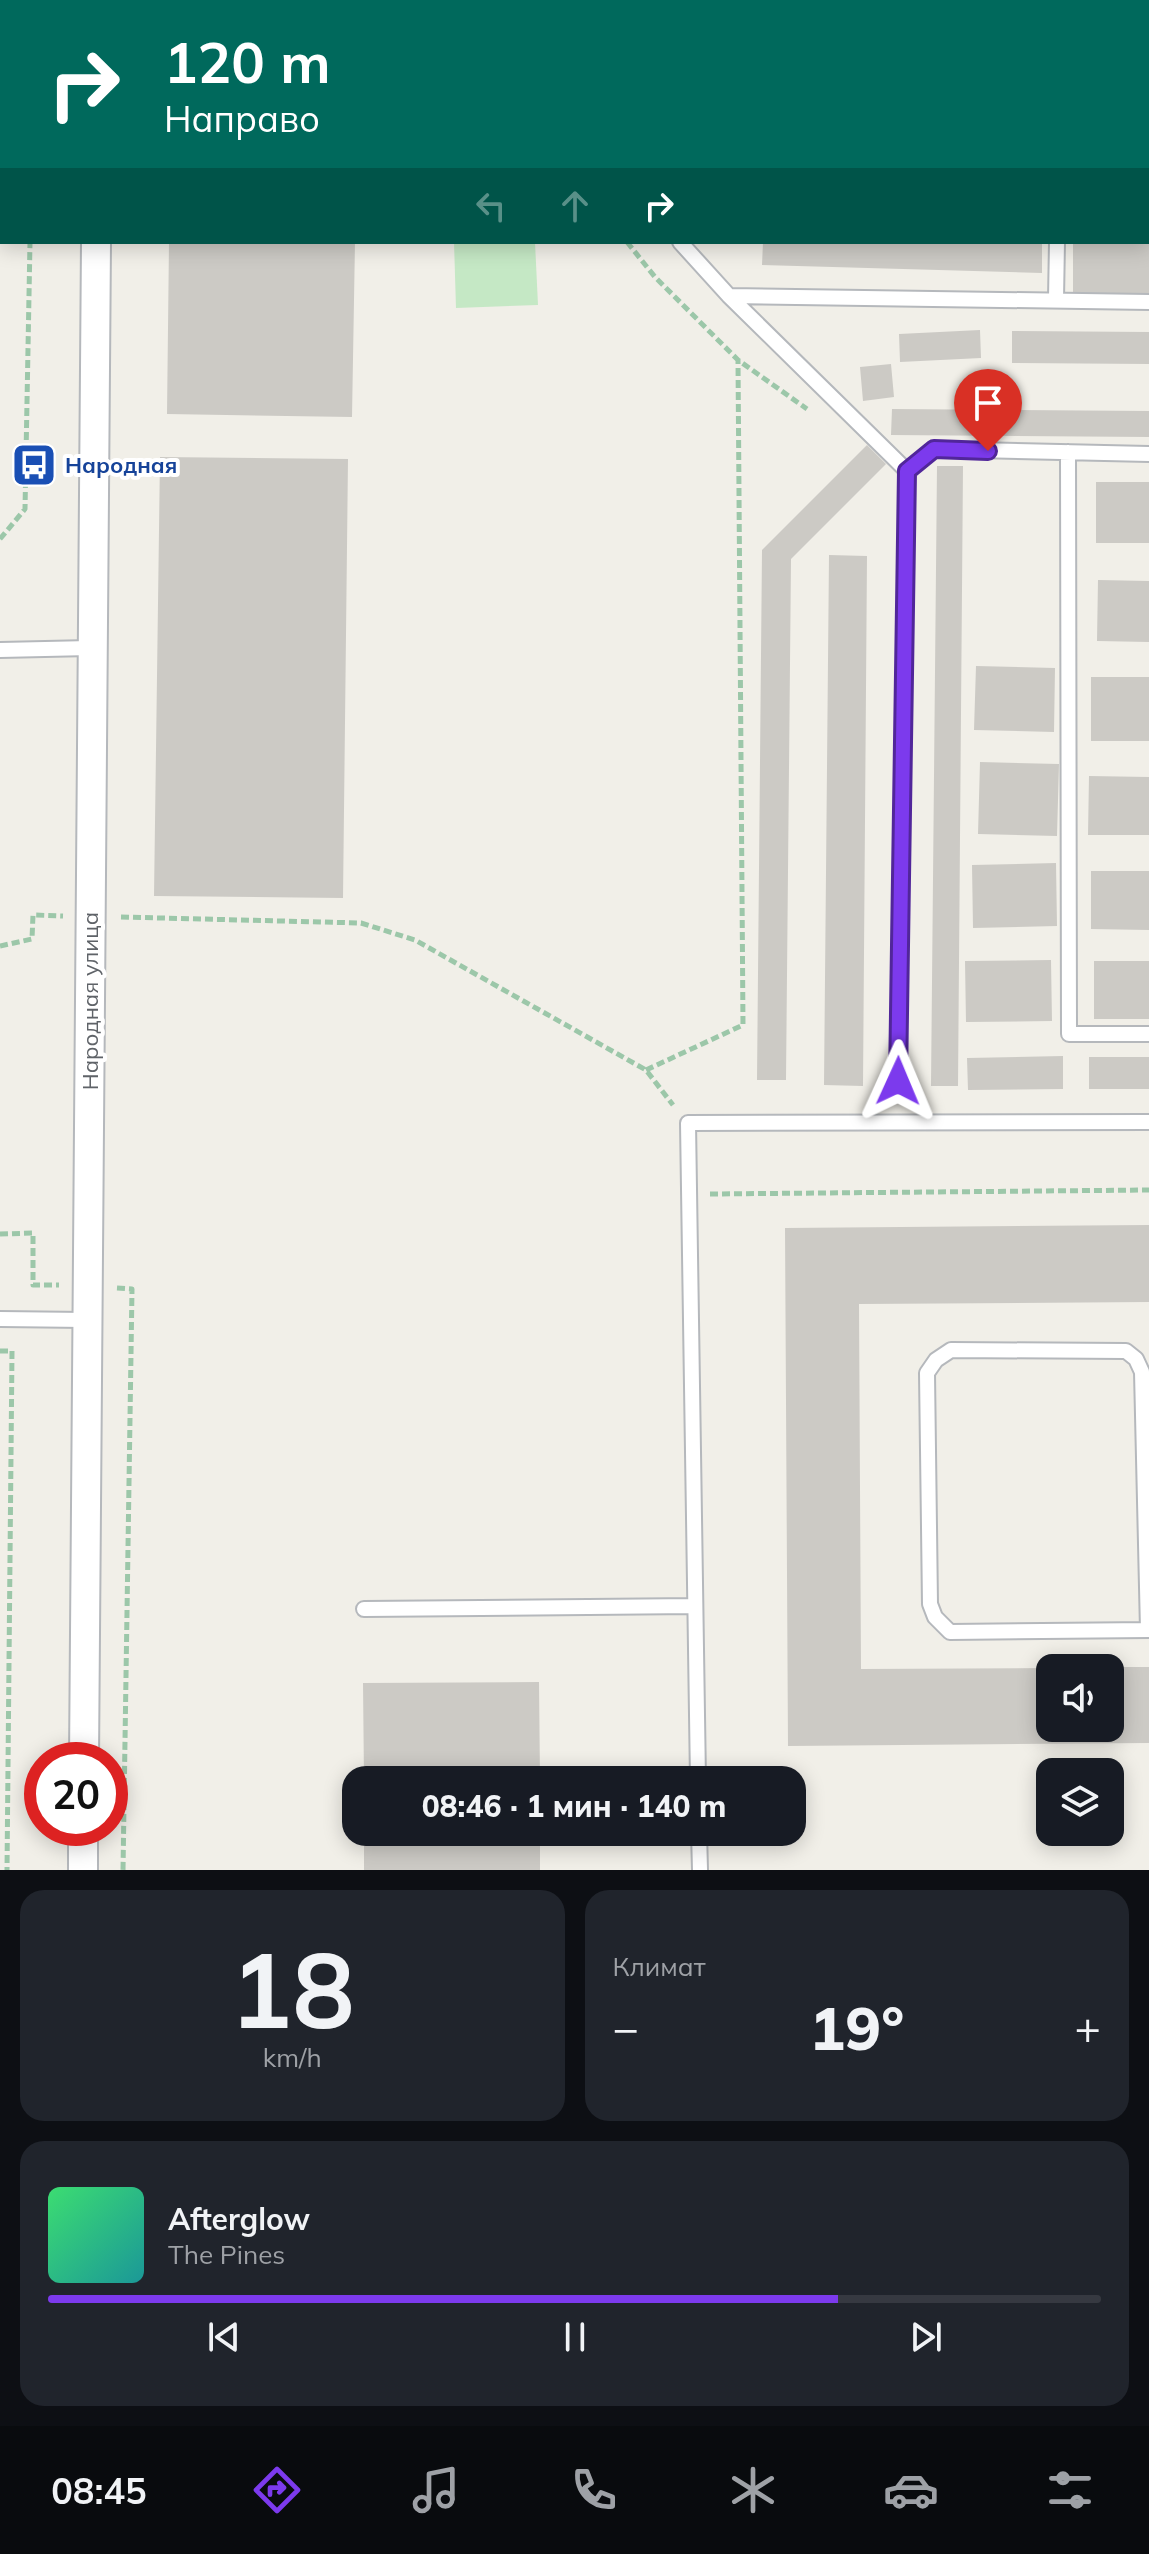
<!DOCTYPE html>
<html lang="ru">
<head>
<meta charset="utf-8">
<style>
  body { margin:0; font-family:Mulish,sans-serif; background:#20242c; color:#f1f3f6; height:100vh; display:flex; flex-direction:column; font-size:30px; white-space:nowrap }
  * { box-sizing:border-box; margin:0 }
  p { font-size:26px; color:#9ea1a6 }
  .icon { flex:none; width:44px; height:44px; fill:none; stroke:currentColor; stroke-width:2; stroke-linecap:round; stroke-linejoin:round }
  .map { position:relative; height:1870px; overflow:hidden }
  .panel { display:flex; flex-direction:column; gap:20px; padding:20px; background:#0d0f14; flex:1 }
  .panel>* { flex:none }
  .top-card { position:absolute; left:0px; top:0px; width:1150px; height:244px; box-shadow:0 4px 20px #0003; background:#00695c; color:#fff; overflow:hidden }
  .controls { position:absolute; left:1036px; top:1654px; display:grid; gap:16px }
  .controls a { display:grid; place-items:center; width:88px; height:88px; border-radius:16px; background:#171b24; box-shadow:0 4px 20px #0003; font-size:40px }
  .speed { position:absolute; left:24px; top:1742px; display:flex; gap:16px; font-size:40px; font-weight:700; text-align:center }
  .speed>* { display:grid; place-content:center; width:104px; height:104px; border-radius:50%; background:#171b24; box-shadow:0 4px 20px #0003; line-height:1 }
  .speed .limit { border:12px solid #d22; background:#fff; color:#111 }
  .pin { position:absolute; display:grid; place-items:center; width:68px; height:68px; color:#fff; margin:-82px -34px; border-radius:50% 50% 50% 0; rotate:-45deg; box-shadow:0 0 8px #0007 }
  .pin .icon { rotate:45deg }
  .me { position:absolute; width:88px; margin:-44px; rotate:1deg; stroke-linejoin:round; filter:drop-shadow(0 0 6px #0008) }
  .turn { display:flex; align-items:center; gap:28px; height:168px; padding:0 32px; font-size:36px }
  .turn .icon { width:104px; height:104px; stroke-width:2.5 }
  .turn b { display:block; font-size:56px; line-height:68px }
  .lanes { display:flex; align-items:center; height:76px; padding:0 32px; background:#0003; justify-content:center; gap:40px; direction:ltr }
  .lanes .off { opacity:.35 }
  .big { font-size:60px; font-weight:800; line-height:1.1 }
  .panel .widget { flex:1; display:flex; flex-direction:column; justify-content:center; gap:12px; min-width:0; padding:0 28px; border-radius:24px; background:#20242c }
  .panel .dial { align-items:center; gap:0 }
  .dial b { font-size:104px; line-height:1 }
  .song { display:flex; align-items:center; gap:24px }
  .cover { width:96px; height:96px; border-radius:12px; background:linear-gradient(135deg,hsl(140 70% 55%),hsl(180 70% 35%)) }
  .played { height:8px; border-radius:4px; background:linear-gradient(90deg,#7c3aed 75%,#363941 75%) }
  .keys { display:flex; justify-content:space-around; direction:ltr }
  .heat { display:flex; justify-content:space-between; align-items:center; font-size:44px; direction:ltr }
  .panel .tiles { flex:1; display:grid; gap:20px; grid-template-columns:1fr 1fr }
  .widget:last-child { grid-column:span 2 }
  .trip { position:absolute; left:342px; top:1766px; width:464px; height:80px; border-radius:24px; background:#171b24; box-shadow:0 4px 20px #0003; font-weight:800; line-height:80px; text-align:center }
  .tab-bar { display:flex; height:128px; justify-content:space-around; align-items:center; background:#090b0e; color:#9ea1a6 }
  .tab-bar .icon { width:56px; height:56px }
  .tab-bar .current { color:#7c3aed }
  .tab-bar b { font-size:36px; color:#f1f3f6 }
  .map>svg:first-child { display:block }
</style>
</head>
<body>
<div class="map">
<svg width="1149" height="1870" viewBox="0 0 1149 1870">
  <rect width="100%" height="100%" fill="#f1efe8"/>
  <path fill="#c5e8c5" d="M454 242H535L538 305 456 308Z"/>
  <path fill="#cccac5" d="M169 242H355L352 417 167 414Z
    M763 242H1042V273L762 265Z
    M1073 242H1149V293H1073Z
    M980 330 981 358 900 362 899 334Z
    M1012 331 1149 332V364L1012 363Z
    M891 364 894 397 863 401 860 367Z
    M892 409 1149 411V437L891 435Z
    M867 445 886 464 791 559 786 1080H757L762 550Z
    M160 457 348 459 343 898 154 896Z
    M937 466H963L958 1086H931Z
    M1096 482H1149V543H1096Z
    M829 555 867 556 863 1086 824 1085Z
    M1098 580 1149 581V642L1097 641Z
    M976 666 1055 668 1054 732 974 730Z
    M1091 677H1149V741H1091Z
    M980 762 1059 764 1057 836 978 834Z
    M1089 776 1149 777V835H1088Z
    M1056 863 1057 926 973 928 972 865Z
    M1091 871H1149V930L1091 929Z
    M1051 960 1052 1021 966 1022 965 961Z
    M1094 961H1149V1019H1094Z
    M1063 1056V1089L968 1090 967 1058Z
    M1089 1057H1149V1089H1089Z
    M1149 1225V1302L859 1304 861 1669 1050 1668V1728H1110V1667H1149V1743L788 1746 785 1228Z
    M539 1682 540 1780H364L363 1683Z
    M364 1832H540V1870H364Z"/>
  <g fill="none" stroke-linecap="round" stroke-linejoin="round">
    <g stroke="#b5b8bc" stroke-width="18">
      <path id="lane" d="M485 0 486 2
        M1148 50 1149 49
        M680 242 729 296 907 471 898 1081
        M729 296 1149 302
        M1056 299 1057 242
        M1068 452 1069 1034H1149
        M907 471 934 449 1149 454
        M0 650 90 648
        M0 1319 86 1320
        M364 1609 695 1606
        M1148 1630 1142 1372 1136 1359 1126 1351 951 1350 936 1360 927 1373 930 1604 935 1617 950 1632 1149 1630
        M698 1780 688 1123 1149 1122
        M699 1832 700 1870"/>
    </g>
    <g stroke="#b5b8bc" stroke-width="32">
      <path id="street" d="M100 2V0
        M84 1760 96 242
        M83 1870V1828"/>
    </g>
    <path stroke="#9cc7a9" stroke-width="5" stroke-dasharray="8 4" stroke-linecap="butt" d="M436 0 438 2
      M35 2V0
      M627 242 655 277 738 360 807 409
      M0 539 25 509 30 242
      M121 917 361 923 415 940 646 1070 673 1105
      M0 946 32 939 33 915 63 916
      M646 1070 743 1025 738 360
      M710 1194 1149 1190
      M0 1234 33 1233V1285H59
      M117 1288 132 1289 123 1870
      M0 1351H12L7 1870"/>
    <use href="#lane" stroke="#fff" stroke-width="14"/>
    <use href="#street" stroke="#fff" stroke-width="28"/>
  </g>
  <g fill="none" stroke-linecap="round" stroke-linejoin="round">
    <g stroke="#51269a" stroke-width="20">
      <path id="route" d="M898 1081 907 471 934 449 988 451"/>
    </g>
    <use href="#route" stroke="#7c3aed" stroke-width="14"/>
  </g>
  <defs>
    <g id="bus-square" transform="scale(2.3)"><rect x="-9" y="-9" width="18" height="18" rx="4" fill="#1a4fb4" stroke="#fff"/><path d="M-5-6H5V4H4V6H2V4H-2V6H-4V4H-5ZM-3.5-4V0h7V-4ZM-3.5 1.2v1.5H-2V1.2ZM2 1.2v1.5H3.5V1.2Z" fill="#fff"/></g>
  </defs>
  <g fill-rule="evenodd">
    <use href="#bus-square" x="34" y="465"/>
  </g>
  <g text-anchor="middle" dominant-baseline="central" stroke-width="8" stroke-linejoin="round" paint-order="stroke">
    <g font-size="22" font-weight="bold" fill="#164399" stroke="#fff" text-anchor="start">
      <text x="65" y="465">Народная</text>
    </g>
    <g font-size="22" fill="#5f6368" stroke="#fff">
      <text transform="translate(90 1001) rotate(-90)">Народная улица</text>
    </g>
  </g>
</svg>
<div class="controls">
<a><svg class="icon" aria-label="sound" viewBox="0 0 24 24"><path d="M4 9h4l5-4v14l-5-4H4zM17 9q2 3 0 6"/></svg></a>
<a><svg class="icon" aria-label="layers" viewBox="0 0 24 24"><path d="M12 4l9 5-9 5-9-5zM3 14l9 5 9-5"/></svg></a>
</div>
<div class="speed"><div class="limit">20</div></div>
<div class="pin" style="left:988px;top:451px;background:#d93025"><svg class="icon" aria-label="arrive" viewBox="0 0 24 24"><path d="M6 21V4h12l-3 4 3 4H6"/></svg></div>
<svg class="me" style="left:898px;top:1081px" viewBox="-20 -20 40 40"><path d="M0-17L14 15 0 8-14 15z" fill="#7c3aed" stroke="#fff" stroke-width="4"/></svg>
<div class="trip">08:46 · 1 мин · 140 m</div>
<div class="top-card">
<div class="turn"><svg class="icon" aria-label="right" viewBox="0 0 24 24"><path d="M7 20v-9h11M14 6l5 5-5 5"/></svg><div><b>120 m</b>Направо</div></div>
<div class="lanes"><svg class="icon off" aria-label="left" viewBox="0 0 24 24"><path d="M17 20v-9H6M10 6l-5 5 5 5"/></svg><svg class="icon off" aria-label="ahead" viewBox="0 0 24 24"><path d="M12 20V5M6 11l6-6 6 6"/></svg><svg class="icon" aria-label="right" viewBox="0 0 24 24"><path d="M7 20v-9h11M14 6l5 5-5 5"/></svg></div>
</div>
</div>
<section class="panel">
<div class="tiles">
<div class="widget dial"><b>18</b><p>km/h</p></div>
<div class="widget"><p>Климат</p>
<div class="heat"><a>−</a><b class="big">19°</b><a>+</a></div>
</div>
<div class="widget">
<div class="song"><i class="cover"></i><div><b>Afterglow</b><p>The Pines</p></div></div>
<div class="played"></div>
<div class="keys"><svg class="icon" aria-label="previous" viewBox="0 0 24 24"><path d="M18 5L8 12l10 7zM5 5v14"/></svg><svg class="icon" aria-label="pause" viewBox="0 0 24 24"><path d="M8 5v14M16 5v14"/></svg><svg class="icon" aria-label="next" viewBox="0 0 24 24"><path d="M6 5l10 7-10 7zM19 5v14"/></svg></div>
</div>
</div>
</section>
<nav class="tab-bar">
<b>08:45</b>
<svg class="icon current" aria-label="directions" viewBox="0 0 24 24"><path d="M12 3l9 9-9 9-9-9zM9 14v-3h6M13 9l2 2-2 2"/></svg>
<svg class="icon" aria-label="music" viewBox="0 0 24 24"><path d="M9 18V5l10-2v13"/><circle cx="6" cy="18" r="3"/><circle cx="16" cy="16" r="3"/></svg>
<svg class="icon" aria-label="phone" viewBox="0 0 24 24"><path d="M5 4h4l2 5-3 2q2 4 5 5l2-3 5 2v4C11 20 4 13 5 4z"/></svg>
<svg class="icon" aria-label="climate" viewBox="0 0 24 24"><path d="M12 3v18M4 7l16 10M4 17L20 7"/></svg>
<svg class="icon" aria-label="car" viewBox="0 0 24 24"><path d="M5 17H2v-5l4-1 3-4h7l3 4 3 1v5h-3M9 17h6M6 11h13"/><circle cx="7" cy="17" r="2"/><circle cx="17" cy="17" r="2"/></svg>
<svg class="icon" aria-label="filters" viewBox="0 0 24 24"><path d="M4 7h16M4 17h16"/><circle cx="9" cy="7" r="2"/><circle cx="15" cy="17" r="2"/></svg>
</nav>
</body>
</html>
